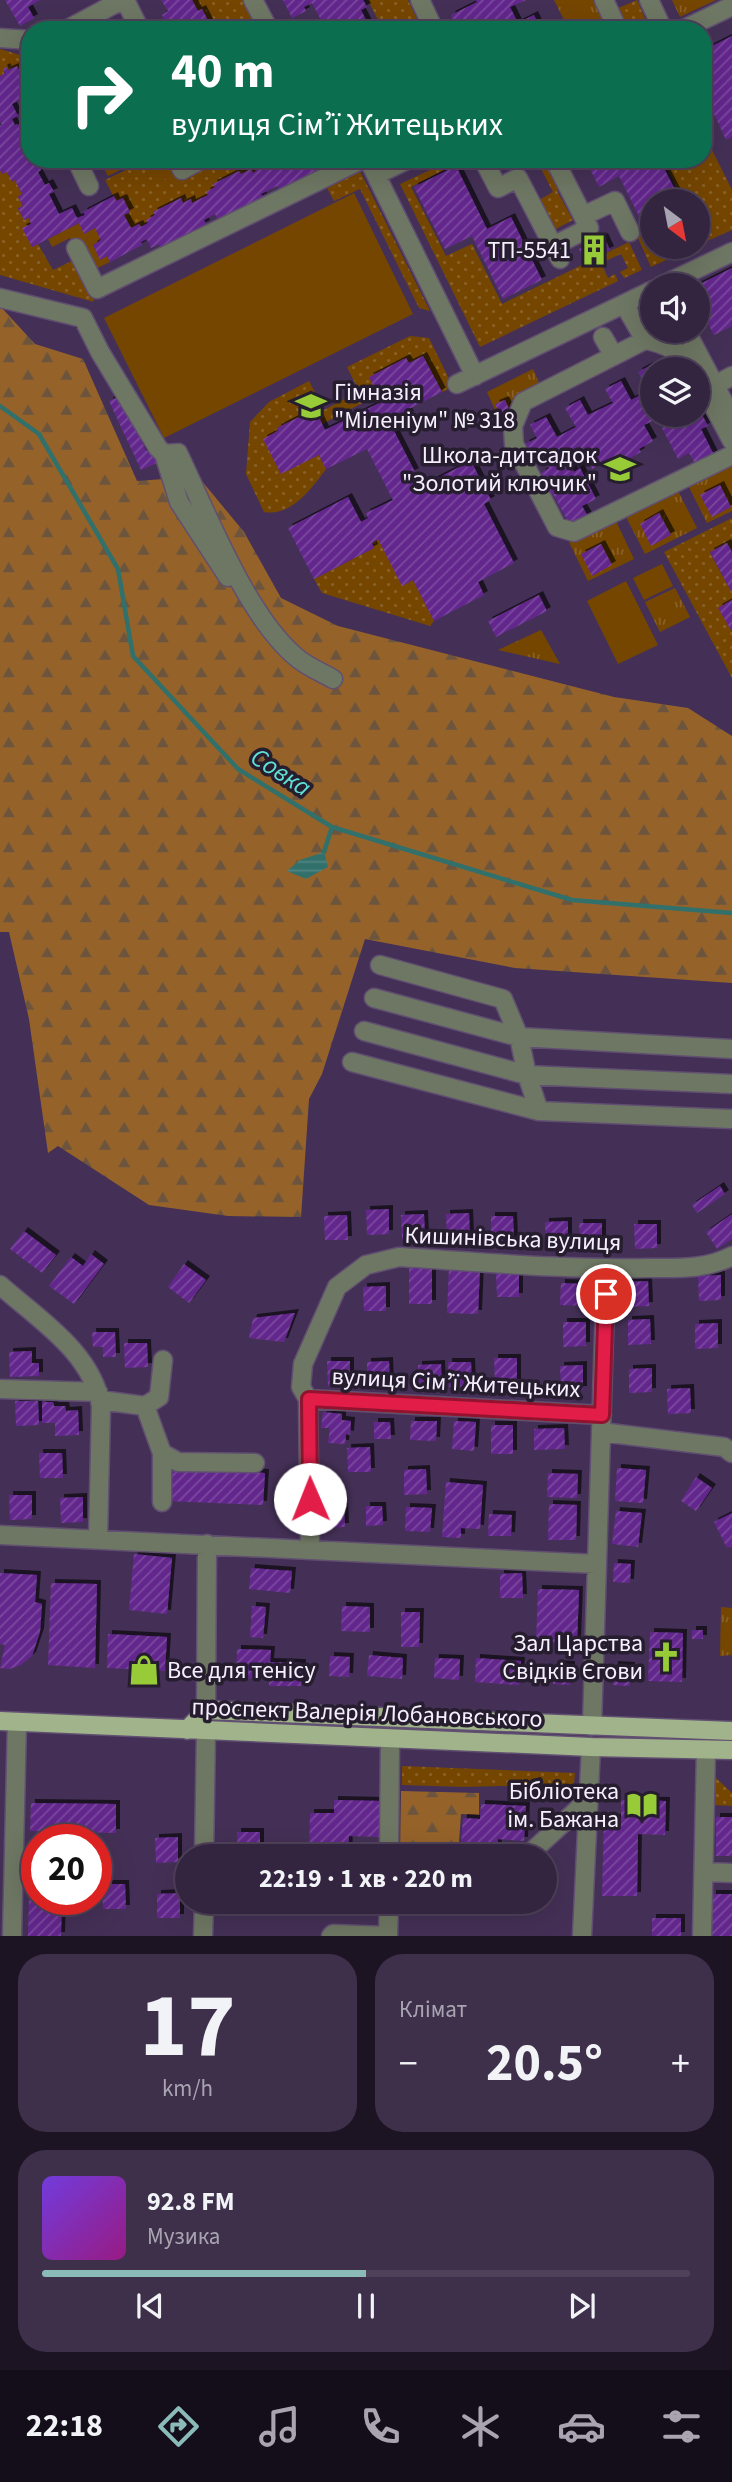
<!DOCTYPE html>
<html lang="uk">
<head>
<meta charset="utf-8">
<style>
  body { margin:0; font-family:"Source Sans 3",sans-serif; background:#3e304b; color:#f1f3f6; height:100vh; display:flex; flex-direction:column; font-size:26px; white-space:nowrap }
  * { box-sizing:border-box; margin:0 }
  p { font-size:23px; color:#a9a4b1 }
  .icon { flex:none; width:38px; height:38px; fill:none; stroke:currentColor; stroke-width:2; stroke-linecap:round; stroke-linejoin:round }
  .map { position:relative; height:1936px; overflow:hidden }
  .sheet { display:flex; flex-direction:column; gap:18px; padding:18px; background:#1c1423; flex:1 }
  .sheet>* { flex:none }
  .banner { position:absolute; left:21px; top:21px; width:691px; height:147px; border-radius:28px; box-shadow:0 7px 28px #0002,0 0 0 2px #4e4159; background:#0b6e4f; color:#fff; overflow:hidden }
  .needle { width:46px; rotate:148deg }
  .buttons { position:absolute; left:640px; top:189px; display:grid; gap:14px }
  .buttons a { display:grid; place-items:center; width:70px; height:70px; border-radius:50%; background:#332440; box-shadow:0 7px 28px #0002,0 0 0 2px #4e4159; font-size:35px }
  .speed { position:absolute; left:21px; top:1824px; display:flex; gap:14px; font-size:35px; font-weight:700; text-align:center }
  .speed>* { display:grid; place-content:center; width:91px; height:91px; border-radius:50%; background:#332440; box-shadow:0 7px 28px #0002,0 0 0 2px #4e4159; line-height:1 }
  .speed .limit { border:10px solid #d22; background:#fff; color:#111 }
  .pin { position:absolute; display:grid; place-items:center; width:60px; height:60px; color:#fff; margin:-30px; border:4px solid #fff; border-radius:50%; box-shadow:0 2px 7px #0007 }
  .me { position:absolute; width:77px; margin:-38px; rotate:359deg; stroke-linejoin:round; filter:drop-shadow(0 0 5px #0008) }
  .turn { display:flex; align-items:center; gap:24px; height:147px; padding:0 35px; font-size:32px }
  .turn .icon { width:91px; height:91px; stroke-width:2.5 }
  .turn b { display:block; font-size:49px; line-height:60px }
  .big { font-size:52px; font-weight:700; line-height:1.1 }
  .sheet .card { flex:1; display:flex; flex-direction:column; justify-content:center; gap:10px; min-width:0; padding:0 24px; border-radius:28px; background:#3e304b }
  .sheet .dial { align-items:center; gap:0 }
  .dial b { font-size:91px; line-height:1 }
  .song { display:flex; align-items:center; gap:21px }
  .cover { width:84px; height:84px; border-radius:10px; background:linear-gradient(135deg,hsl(260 70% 55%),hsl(310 70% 35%)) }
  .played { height:7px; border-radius:4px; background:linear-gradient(90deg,#8bbbb9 50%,#4e4159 50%) }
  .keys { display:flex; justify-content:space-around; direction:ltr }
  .heat { display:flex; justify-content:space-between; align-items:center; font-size:38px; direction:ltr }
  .sheet .tiles { flex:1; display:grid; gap:18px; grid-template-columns:1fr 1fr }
  .card:last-child { grid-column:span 2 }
  .trip { position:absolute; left:175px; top:1844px; width:382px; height:70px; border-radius:35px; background:#332440; box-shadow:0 7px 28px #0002,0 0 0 2px #4e4159; font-weight:700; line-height:70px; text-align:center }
  .tabs { display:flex; height:112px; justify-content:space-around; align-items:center; background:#140e1a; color:#a9a4b1 }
  .tabs .icon { width:49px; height:49px }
  .tabs .current { color:#8bbbb9 }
  .tabs b { font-size:32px; color:#f1f3f6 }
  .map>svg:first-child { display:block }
</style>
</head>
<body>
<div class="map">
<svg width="732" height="1936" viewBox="0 0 732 1936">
  <defs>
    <pattern id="grass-dots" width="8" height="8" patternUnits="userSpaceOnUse" patternTransform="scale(1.75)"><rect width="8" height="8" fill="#754600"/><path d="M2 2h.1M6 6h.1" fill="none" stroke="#896126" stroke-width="1.8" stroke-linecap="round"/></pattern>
    <pattern id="forest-firs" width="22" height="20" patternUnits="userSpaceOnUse" patternTransform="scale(1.75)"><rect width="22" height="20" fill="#95632a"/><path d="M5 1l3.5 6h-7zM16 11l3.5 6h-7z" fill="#6c543d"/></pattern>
    <pattern id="park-tufts" width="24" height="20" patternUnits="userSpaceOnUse" patternTransform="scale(1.75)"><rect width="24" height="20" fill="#754600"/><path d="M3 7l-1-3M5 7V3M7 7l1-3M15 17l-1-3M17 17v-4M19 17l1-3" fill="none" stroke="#896126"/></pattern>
    <pattern id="water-rules" width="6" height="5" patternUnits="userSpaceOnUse" patternTransform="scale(1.75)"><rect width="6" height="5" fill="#32706b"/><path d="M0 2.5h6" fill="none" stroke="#508581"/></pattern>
    <pattern id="building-hatch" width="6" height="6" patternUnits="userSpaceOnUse" patternTransform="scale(1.75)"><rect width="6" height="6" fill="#63288d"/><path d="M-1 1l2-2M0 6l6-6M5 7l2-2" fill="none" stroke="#7a489e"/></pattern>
    <filter id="shadow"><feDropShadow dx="4" dy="-4" stdDeviation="0" flood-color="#0009"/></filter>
  </defs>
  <rect width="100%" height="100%" fill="#443056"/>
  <path fill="url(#grass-dots)" d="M189 0H243L257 30H213L202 9 198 11 193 1Z
    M368 0H408L422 30H383Z
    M637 0 650 30H625L616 9Z
    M0 49 30 58V68L28 64 18 69 17 66 8 70 6 67 3 69 5 73 0 76Z
    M704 134 732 190V230L698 245V201H683L663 159H704Z
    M149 159H177L186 175 218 159H273L253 173 241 174 239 171 213 184 215 187 207 192 208 195 192 203 190 200 183 203 180 198 154 212 155 215 141 227 139 224 131 228 124 215 130 212 123 198 116 201 105 180Z
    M536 159H548L563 188 557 191 573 220 554 230 539 200 553 192Z
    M443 164 446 169 411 187 446 256 472 244 502 304 629 242 642 270 624 278 620 272 628 268 621 254 601 263 608 278 615 274 618 281 480 347 400 184Z
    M358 167 430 311 419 308 360 189 334 201 325 184Z
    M0 170 3 174 7 172 12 181 15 180 22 194 18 197 23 206 18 209 24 220 29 218 31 224 23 228 32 247 38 244 53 270 74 260 91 289 94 302 0 275Z
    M653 228V247H695L651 267 637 236Z
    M410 336 429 338 453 387 442 392 423 356 409 363 378 395 322 424 314 409 277 428 278 431 319 455 326 469C312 488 291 517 264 512L246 474 250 422 269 402 309 381 324 410 359 391 347 367Z
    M732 518V550L727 543 710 553 732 593V600L719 608 732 632V678L664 552Z
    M378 539 403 585 413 580 434 621 430 626 322 593 314 579 374 548 372 543Z
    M402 1766 575 1773 574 1784 464 1787 402 1785Z
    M715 1777 732 1793V1806L713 1805Z"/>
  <path fill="url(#forest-firs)" d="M0 306 35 344 83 359 137 481 178 478 201 480 244 532 281 598 338 626 614 697 688 708 732 736V983L515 968 365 939 322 1074 309 1099 301 1217 228 1216 149 1205 58 1146 48 1153 29 1019 9 932H0Z
    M401 1791 479 1793V1815L461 1814 458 1857H400Z"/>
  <path fill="url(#park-tufts)" d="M554 0H593L607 30H569Z
    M672 0H716L680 17Z
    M163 159H167L175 174 156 184 147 168Z
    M533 369 540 385 515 398 511 415 500 421 487 392Z
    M732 458V511L707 523 686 481Z
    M676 487 697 528 645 554 624 513Z
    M615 519 634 559 588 581 569 542Z
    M675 588 690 617 660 632 645 602Z
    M541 630 560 664 498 650Z
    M721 1607 732 1608V1655L720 1656Z"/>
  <path fill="#754600" d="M99 159H143L108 176Z
    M354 193 413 314 164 438 104 318Z
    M79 223 84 233 95 228 101 240 93 245 100 259 107 256 110 262 89 272 70 238 52 247 48 239Z
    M662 564 673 586 644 600 633 578Z
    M626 581 658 645 618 664 587 601Z"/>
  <path fill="url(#water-rules)" d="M324 852 328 867 306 879 287 871 300 860Z"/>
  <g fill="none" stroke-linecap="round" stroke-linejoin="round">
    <path stroke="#32706b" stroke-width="4.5" d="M0 406 39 434 118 569 133 656 238 769 332 827 572 900 732 913
      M324 852 332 827"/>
  </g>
  <path fill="url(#building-hatch)" filter="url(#shadow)" d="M5 0H40L28 7 34 18 20 26Z
    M161 0H192L198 11 202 9 213 30H170L162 15 168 11Z
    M283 0H363L367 7 361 10 371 30H322L329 26 326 20 322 22 312 3 304 7 306 11 292 18Z
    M476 0H526L510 7 518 23 534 15 541 30H457L451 15 477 2Z
    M732 36V137L726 140 704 92V50Z
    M28 64 30 94 12 104 18 116 12 119 15 125 18 124 30 147V159H36L41 170 38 172 45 185 49 183 54 192 49 194 59 214 72 208 77 218 85 215 83 212 114 196 116 201 123 198 130 212 124 215 131 228 139 224 141 227 148 223 146 220 155 215 153 212 181 198 183 203 191 199 192 203 208 195 206 192 215 187 213 184 239 171 241 174 251 169 253 173 274 159H334L323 165 325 168 280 191 277 186 261 194 263 197 218 220 215 214 204 220 206 224 160 248 159 244 151 248 147 239 141 242 142 245 110 262 107 256 100 260 93 245 101 240 95 228 84 234 79 223 32 247 22 228 31 224 29 218 24 220 18 208 23 206 18 197 22 194 15 180 12 182 7 172 2 174 0 170V126L2 125 0 121V76L5 73 3 69 6 67 8 70 17 66 18 69Z
    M585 159H629L633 167 649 159H659L681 201H653V226L646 230 619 176 599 187Z
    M456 166 487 229 511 217 542 280 503 299 472 236 445 249 414 187Z
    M604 237 610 250 585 262 579 249Z
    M732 268V326L714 335 698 304V285Z
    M423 356 442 392 407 410 410 415 391 425 415 472 409 475 416 489 471 461 491 500 484 504 514 563 478 582 484 595 434 621 413 580 402 586 378 539 372 543 374 548 314 579 288 528 348 497 361 522 368 518 366 513 393 500 367 449 326 469 319 455 281 474 263 439 278 431 277 428 315 409 325 430 381 402 369 377 406 358 409 363Z
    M653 364 655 369H653V415H698V407L708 426 701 429 715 457 697 467 689 453 678 459 662 428 666 426 661 417 644 425 653 441 639 449 641 452 610 469 606 462 592 469 580 446 564 454 574 472 580 468 596 499 582 506 589 518 571 527 553 494 544 499 537 486 546 481 541 473 549 468 542 454 533 459 525 444 537 438 530 425 546 417 557 437 576 427 565 408 580 400 588 415 613 403 605 389 621 381 631 400 648 391 638 372Z
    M119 397 146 450 157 457 159 462 141 470 109 401Z
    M505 400 510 411 500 415 495 404Z
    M720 485 731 507 712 517 700 495Z
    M659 513 671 535 651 546 640 524Z
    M727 543 732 552V593L710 552Z
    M601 544 612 565 592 576 581 554Z
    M539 595 547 611 496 637 488 621Z
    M732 600V632L718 608Z
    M720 1186 725 1194 697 1213 692 1205Z
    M389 1209V1234L367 1235 366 1210Z
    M469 1213 470 1238 447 1239 446 1214Z
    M424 1214 425 1239H402L401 1215Z
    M732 1214V1239L717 1249 706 1232Z
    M347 1215 348 1240H325L324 1216Z
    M491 1216H513L514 1241H491Z
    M568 1221V1246H546L545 1222Z
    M579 1223H602V1247L580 1248Z
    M634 1224H657V1248L635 1249Z
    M24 1231 56 1255 42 1273 10 1249Z
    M91 1254 104 1264 74 1304 49 1286 71 1257 83 1266Z
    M184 1264 206 1280 189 1303 168 1287Z
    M409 1266H432V1304H409Z
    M449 1267 480 1268 478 1314 447 1313Z
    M519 1272V1297H497L496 1273Z
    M721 1275V1300L699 1301 698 1276Z
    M648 1281 649 1306 626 1307V1282Z
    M561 1283 584 1284 583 1306 560 1305Z
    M386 1286V1311H364L363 1287Z
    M295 1313 284 1342 249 1338 253 1318Z
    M650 1319 651 1344 628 1345V1320Z
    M563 1322H586V1346L563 1347Z
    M718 1323V1348L695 1349V1324Z
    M92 1332H115L116 1357H103V1347H93Z
    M124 1343H147L148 1367 125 1368Z
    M32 1351V1363H39V1376L10 1377 9 1352Z
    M494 1358H517V1383H495Z
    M327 1361H350V1385L328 1386Z
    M389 1361 390 1386 367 1387V1362Z
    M448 1362H471L472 1386 449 1387Z
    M441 1364 442 1389H419L418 1365Z
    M583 1365V1390H561L560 1366Z
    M652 1368V1392L629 1393V1369Z
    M690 1388 691 1413 668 1414 667 1389Z
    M15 1401H38L39 1425 16 1426Z
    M42 1402H53L54 1406H65L66 1411 78 1410 79 1435 55 1436V1423H42Z
    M323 1412 342 1414V1420L351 1421 350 1435 346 1434 345 1444 328 1443 330 1428H321Z
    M411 1421H437L436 1441 410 1440Z
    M454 1421 476 1422 474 1451 452 1449Z
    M374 1422H390L391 1439H374Z
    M491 1425H513V1454H491Z
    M564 1428 565 1449 534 1450V1429Z
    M370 1447 371 1472H348L347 1448Z
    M39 1453H62L63 1478H40Z
    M617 1468 646 1470 643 1503 615 1501Z
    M168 1469 265 1473 263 1505 167 1501Z
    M426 1469 427 1494 404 1495V1470Z
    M548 1473 578 1474 577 1498 547 1497Z
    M696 1477 712 1488 696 1511 681 1501Z
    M446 1482 483 1485 480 1529 461 1528V1538L442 1537Z
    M9 1495H32V1519L10 1520Z
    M83 1497V1522L61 1523 60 1498Z
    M549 1504 577 1505 576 1540H548Z
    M366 1506H382L383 1525 366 1526Z
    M344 1507 345 1527 324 1528 323 1508Z
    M406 1507 432 1508 430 1532 405 1531Z
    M616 1511 642 1513 638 1547 612 1544Z
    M732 1513V1546L727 1548 714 1522Z
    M489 1514 512 1515 511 1536H488Z
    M134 1554 172 1558 167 1614 129 1610Z
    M614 1563 631 1564 630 1583 613 1582Z
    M251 1568 292 1571 290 1593 249 1589Z
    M0 1573 37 1575 35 1602 42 1604 40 1632 32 1656 21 1665 10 1669 0 1668 5 1645 0 1644Z
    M522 1573 523 1598H500V1574Z
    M51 1583 97 1584 95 1668 48 1665Z
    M538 1589 579 1590 577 1643 536 1642Z
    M252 1606 266 1607 263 1638 250 1637Z
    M342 1606 370 1607V1632L341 1631Z
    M401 1612H420L419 1647H401Z
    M692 1630H703V1639H692Z
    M650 1632 683 1633 682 1682 648 1681Z
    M108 1634 167 1637 165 1671 107 1668Z
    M237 1649 271 1650 270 1662 302 1663 301 1686H269V1679L236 1678Z
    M369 1655 403 1658 402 1679 367 1676Z
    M330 1656 350 1657 349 1677 329 1676Z
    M435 1658 460 1659 459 1680 434 1678Z
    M476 1658 521 1661 519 1685 475 1682Z
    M554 1664 571 1665 570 1685 553 1684Z
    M614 1665 631 1666 630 1686 613 1685Z
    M334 1800 381 1801 380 1837 349 1836 348 1857H309L310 1813H334Z
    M621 1800 666 1801 665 1835 638 1834 637 1896H602L604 1818H621Z
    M31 1803 116 1804V1833L30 1831Z
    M481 1804 526 1806 524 1841 498 1839 497 1857H460L463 1818 480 1819Z
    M716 1817H732V1856H716Z
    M237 1832H260V1856L238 1857Z
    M178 1837V1862L156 1863 155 1838Z
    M102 1884H125L126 1909H103Z
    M29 1892 37 1893V1899H62L61 1936H28Z
    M180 1893V1918H157V1894Z
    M712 1894H732V1936H712Z
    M652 1918H681V1936H652Z"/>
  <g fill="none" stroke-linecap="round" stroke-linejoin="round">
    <g stroke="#604f71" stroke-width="21">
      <path id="minor" d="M125 0 140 30
        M253 0 269 30
        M420 0 434 30
        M604 0 618 30
        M649 0 663 30
        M66 30 122 0
        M682 30 732 6
        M0 38 30 40
        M76 159 89 186
        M177 159 182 170 202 159
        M483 159 498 188 518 178 560 259
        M372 167 376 175 409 159
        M376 175 475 376
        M583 216 615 201 630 232
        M553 246 589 228 554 159
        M76 248 97 289 363 159
        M663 285 732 252
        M0 298 83 318 100 352 158 448 164 454 178 453C207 513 246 615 296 657 306 666 321 672 333 679
        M624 304 645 340
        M686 331 732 418
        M603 337 614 356
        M694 369C685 353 663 343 645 340L523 402 513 426 514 444 557 527 574 532 732 455
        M457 384 653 290
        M715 385 732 376
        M714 407 732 441
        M164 454 179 502 228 577
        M380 965 503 999 519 1037 527 1075 539 1111
        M374 998 519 1037 732 1049
        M364 1031 527 1075 732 1084
        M352 1062 539 1111 732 1119
        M0 1285C38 1319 92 1352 101 1406L98 1539
        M0 1389 98 1392
        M308 1399 301 1387 303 1364 337 1287 366 1265 399 1257C482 1262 565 1270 648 1268 677 1268 705 1270 732 1256
        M308 1399 602 1415
        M308 1399 310 1550
        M100 1400 145 1406 159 1397 163 1360
        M145 1406 162 1453V1502
        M601 1432 724 1447 732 1453
        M162 1453 178 1462 255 1463
        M0 1535 597 1564
        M206 1710 207 1544
        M592 1726 606 1269
        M204 1857 206 1730
        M389 1857 390 1739
        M526 1857 589 1799
        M704 1872 732 1873
        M12 1936 17 1722
        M203 1936 204 1902
        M331 1936 333 1934 388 1936 389 1902
        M582 1936 591 1747
        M702 1936 706 1749"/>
    </g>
    <g stroke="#604f71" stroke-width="21">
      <path id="major" d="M0 1721 591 1747 732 1750
        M187 1730 206 1710 732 1731"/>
    </g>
    <use href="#minor" stroke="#6e7763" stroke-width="18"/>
    <use href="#major" stroke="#a1b38a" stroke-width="18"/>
  </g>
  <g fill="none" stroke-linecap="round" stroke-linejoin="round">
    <g stroke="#92132f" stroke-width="18">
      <path id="route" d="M310 1499 309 1399 602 1415 606 1294"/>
    </g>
    <use href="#route" stroke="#e11d48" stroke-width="12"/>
  </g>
  <defs>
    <g id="building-bare" transform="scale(2.415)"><path d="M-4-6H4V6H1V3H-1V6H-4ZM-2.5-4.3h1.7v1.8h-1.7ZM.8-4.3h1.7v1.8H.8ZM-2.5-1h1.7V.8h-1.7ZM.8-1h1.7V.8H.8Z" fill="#97cc38" stroke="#261d2e" stroke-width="2.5" paint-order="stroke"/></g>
    <g id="school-bare" transform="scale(2.415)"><path d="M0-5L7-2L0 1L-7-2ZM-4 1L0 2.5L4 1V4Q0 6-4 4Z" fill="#97cc38" stroke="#261d2e" stroke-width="2.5" paint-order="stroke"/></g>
    <g id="church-bare" transform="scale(2.415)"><path d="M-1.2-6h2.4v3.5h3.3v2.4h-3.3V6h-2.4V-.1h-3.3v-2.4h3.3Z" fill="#97cc38" stroke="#261d2e" stroke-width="2.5" paint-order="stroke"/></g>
    <g id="shop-bare" transform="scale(2.415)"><path d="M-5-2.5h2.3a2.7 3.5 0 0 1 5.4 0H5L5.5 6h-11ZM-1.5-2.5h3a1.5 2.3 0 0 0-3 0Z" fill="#97cc38" stroke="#261d2e" stroke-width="2.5" paint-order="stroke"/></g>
    <g id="library-bare" transform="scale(2.415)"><path d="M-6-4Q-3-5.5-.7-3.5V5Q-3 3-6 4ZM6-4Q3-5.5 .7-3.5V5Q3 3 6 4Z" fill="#97cc38" stroke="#261d2e" stroke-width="2.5" paint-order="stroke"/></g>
  </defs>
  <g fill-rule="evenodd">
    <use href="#building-bare" x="594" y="250"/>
    <use href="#school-bare" x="311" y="406"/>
    <use href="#school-bare" x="620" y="469"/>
    <use href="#church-bare" x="666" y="1657"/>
    <use href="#shop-bare" x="144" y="1670"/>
    <use href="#library-bare" x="642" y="1805"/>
  </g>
  <g text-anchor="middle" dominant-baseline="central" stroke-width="7" stroke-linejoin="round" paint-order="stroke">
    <g font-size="24" fill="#f6effe" stroke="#261d2e" text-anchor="end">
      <text x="571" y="250">ТП-5541</text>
      <text x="334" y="392" text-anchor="start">Гімназія<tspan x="334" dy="28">"Міленіум" № 318</tspan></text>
      <text x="597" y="455">Школа-дитсадок<tspan x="597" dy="28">"Золотий ключик"</tspan></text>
      <text x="643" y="1643">Зал Царства<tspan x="643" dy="28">Свідків Єгови</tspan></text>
      <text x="167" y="1670" text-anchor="start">Все для тенісу</text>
      <text x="619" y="1791">Бібліотека<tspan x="619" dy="28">ім. Бажана</tspan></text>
    </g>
    <g font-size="24" fill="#f6effe" stroke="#261d2e">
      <text transform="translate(513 1239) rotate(2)">Кишинівська вулиця</text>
      <text transform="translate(456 1383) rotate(3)">вулиця Сімʼї Житецьких</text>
      <text transform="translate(367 1713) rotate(2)">проспект Валерія Лобановського</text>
    </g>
    <g font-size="26" font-style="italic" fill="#5fe0d5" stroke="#261d2e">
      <text transform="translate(281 772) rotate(33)">Совка</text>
    </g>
  </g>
</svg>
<div class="buttons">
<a><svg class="needle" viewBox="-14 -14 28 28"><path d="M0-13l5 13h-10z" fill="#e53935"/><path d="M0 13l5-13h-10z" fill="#a9a4b1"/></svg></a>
<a><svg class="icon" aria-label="sound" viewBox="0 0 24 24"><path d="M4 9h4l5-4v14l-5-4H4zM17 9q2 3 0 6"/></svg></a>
<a><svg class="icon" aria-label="layers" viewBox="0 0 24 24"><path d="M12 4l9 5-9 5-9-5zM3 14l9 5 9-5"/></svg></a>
</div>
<div class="speed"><div class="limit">20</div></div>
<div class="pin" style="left:606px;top:1294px;background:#d93025"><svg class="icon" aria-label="arrive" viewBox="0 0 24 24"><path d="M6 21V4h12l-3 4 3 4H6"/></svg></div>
<svg class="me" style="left:310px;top:1499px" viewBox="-20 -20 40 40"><circle r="19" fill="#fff"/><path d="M0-13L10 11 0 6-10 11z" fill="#e11d48"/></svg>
<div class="trip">22:19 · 1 хв · 220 m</div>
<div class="banner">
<div class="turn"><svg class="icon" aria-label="right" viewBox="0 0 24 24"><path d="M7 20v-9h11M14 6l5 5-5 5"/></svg><div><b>40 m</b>вулиця Сімʼї Житецьких</div></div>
</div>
</div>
<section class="sheet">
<div class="tiles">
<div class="card dial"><b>17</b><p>km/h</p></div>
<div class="card"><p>Клімат</p>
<div class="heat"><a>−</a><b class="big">20.5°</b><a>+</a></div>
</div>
<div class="card">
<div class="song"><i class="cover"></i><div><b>92.8 FM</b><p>Музика</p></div></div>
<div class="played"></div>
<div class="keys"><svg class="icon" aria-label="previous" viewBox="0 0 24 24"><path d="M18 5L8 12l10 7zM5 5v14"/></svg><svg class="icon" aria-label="pause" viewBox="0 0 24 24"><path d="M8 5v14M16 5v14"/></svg><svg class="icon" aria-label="next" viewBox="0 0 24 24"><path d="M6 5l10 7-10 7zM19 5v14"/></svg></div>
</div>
</div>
</section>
<nav class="tabs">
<b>22:18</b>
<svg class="icon current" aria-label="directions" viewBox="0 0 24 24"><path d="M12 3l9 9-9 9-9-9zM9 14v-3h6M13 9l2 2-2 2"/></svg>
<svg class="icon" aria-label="music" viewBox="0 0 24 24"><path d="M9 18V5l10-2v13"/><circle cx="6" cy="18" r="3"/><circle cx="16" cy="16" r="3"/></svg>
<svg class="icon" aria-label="phone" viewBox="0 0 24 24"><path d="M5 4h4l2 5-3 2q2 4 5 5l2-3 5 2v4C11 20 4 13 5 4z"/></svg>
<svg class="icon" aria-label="climate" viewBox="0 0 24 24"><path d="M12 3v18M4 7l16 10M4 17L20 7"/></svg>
<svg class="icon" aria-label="car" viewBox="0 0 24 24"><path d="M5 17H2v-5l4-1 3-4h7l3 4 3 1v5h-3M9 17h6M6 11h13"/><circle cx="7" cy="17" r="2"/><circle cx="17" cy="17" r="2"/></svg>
<svg class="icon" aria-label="filters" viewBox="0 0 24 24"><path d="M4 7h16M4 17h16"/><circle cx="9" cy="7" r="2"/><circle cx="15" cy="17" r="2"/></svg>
</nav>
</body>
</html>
